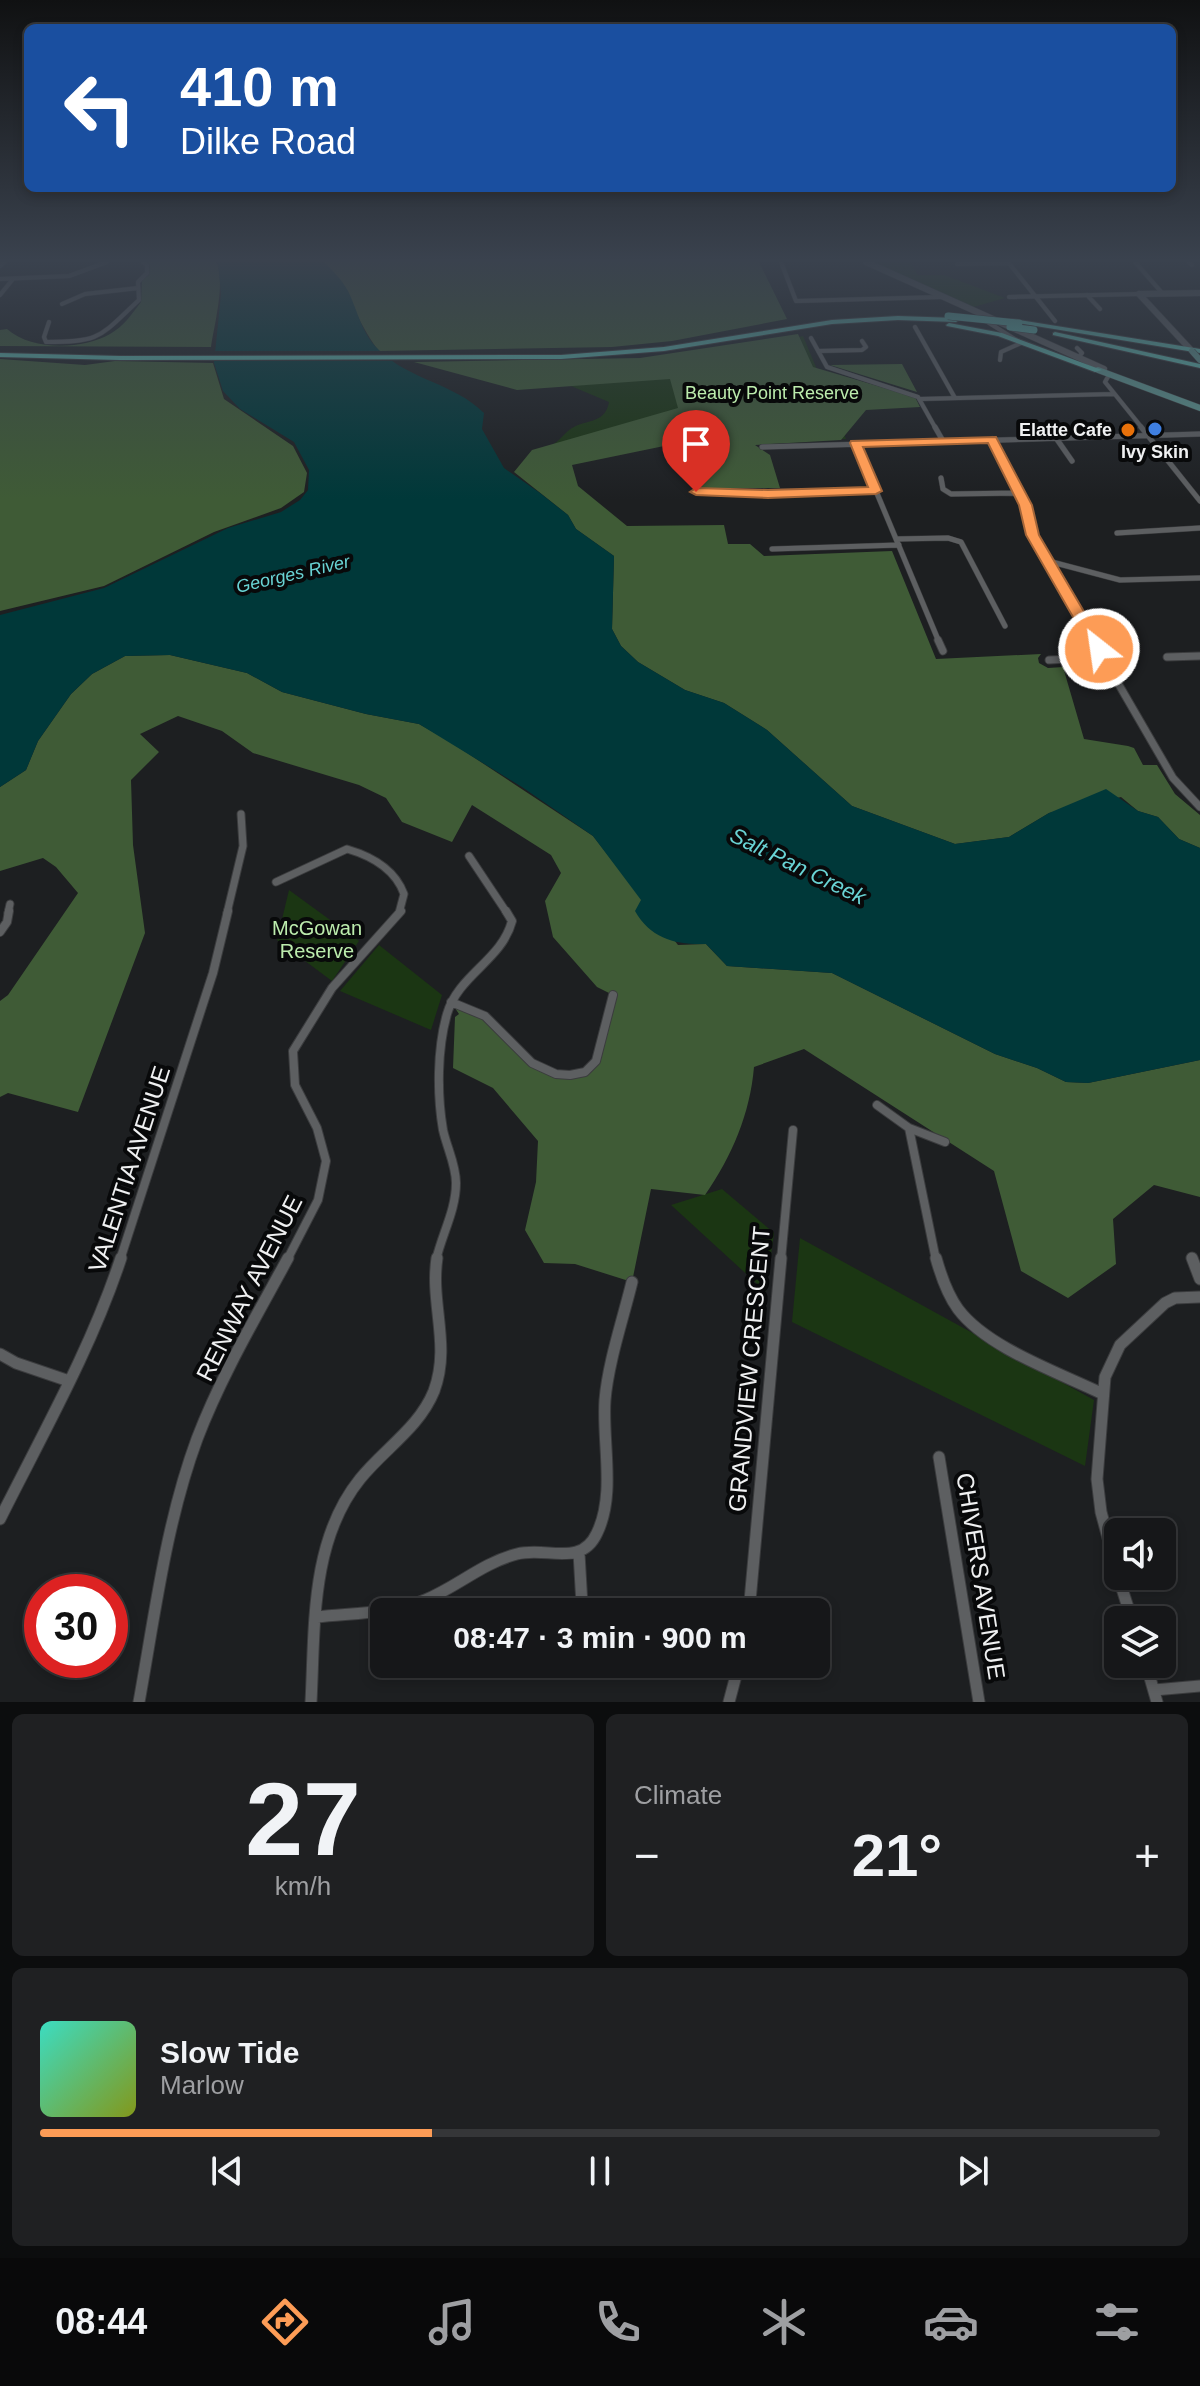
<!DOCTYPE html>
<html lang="en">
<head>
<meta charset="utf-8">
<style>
  body { margin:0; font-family:Arial,sans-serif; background:#1f2022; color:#f1f3f6; height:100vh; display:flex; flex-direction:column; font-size:30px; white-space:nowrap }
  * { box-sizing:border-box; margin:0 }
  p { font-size:26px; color:#9e9fa2 }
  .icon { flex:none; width:44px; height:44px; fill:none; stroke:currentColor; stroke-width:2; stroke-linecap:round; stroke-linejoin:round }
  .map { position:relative; height:1702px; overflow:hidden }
  .drawer { display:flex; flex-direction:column; gap:12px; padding:12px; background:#0c0d0e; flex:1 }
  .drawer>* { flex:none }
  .banner { position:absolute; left:24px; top:24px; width:1152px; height:168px; border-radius:12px; box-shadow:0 4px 12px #0003,0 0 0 2px #353638; background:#1a4fa0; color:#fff; overflow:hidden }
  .controls { position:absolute; left:1104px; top:1518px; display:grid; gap:16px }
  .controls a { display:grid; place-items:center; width:72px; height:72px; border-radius:12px; background:#161719; box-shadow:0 4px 12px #0003,0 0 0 2px #353638; font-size:40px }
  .speed { position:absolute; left:24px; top:1574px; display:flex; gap:16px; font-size:40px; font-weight:700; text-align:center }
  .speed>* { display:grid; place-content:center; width:104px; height:104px; border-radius:50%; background:#161719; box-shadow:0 4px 12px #0003,0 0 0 2px #353638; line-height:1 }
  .speed .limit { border:12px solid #d22; background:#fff; color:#111 }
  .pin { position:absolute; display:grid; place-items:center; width:68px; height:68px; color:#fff; margin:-82px -34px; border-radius:50% 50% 50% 0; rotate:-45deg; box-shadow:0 0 8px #0007 }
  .pin .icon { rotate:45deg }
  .me { position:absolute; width:88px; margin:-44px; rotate:330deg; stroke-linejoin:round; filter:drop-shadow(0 0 6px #0008) }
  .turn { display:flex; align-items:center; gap:28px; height:168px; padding:0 24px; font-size:36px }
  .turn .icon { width:104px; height:104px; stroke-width:2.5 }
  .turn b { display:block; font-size:56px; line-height:68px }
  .big { font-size:60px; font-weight:700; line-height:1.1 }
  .drawer .card { flex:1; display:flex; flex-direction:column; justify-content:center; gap:12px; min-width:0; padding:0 28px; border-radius:12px; background:#1f2022 }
  .drawer .dial { align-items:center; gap:0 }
  .dial b { font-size:104px; line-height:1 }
  .song { display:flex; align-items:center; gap:24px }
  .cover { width:96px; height:96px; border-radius:12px; background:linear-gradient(135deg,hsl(170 70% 55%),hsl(70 70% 35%)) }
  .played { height:8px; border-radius:4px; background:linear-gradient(90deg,#fd9c56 35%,#353638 35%) }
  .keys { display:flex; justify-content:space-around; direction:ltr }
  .heat { display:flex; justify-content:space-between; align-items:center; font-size:44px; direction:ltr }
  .drawer .tiles { flex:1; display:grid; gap:12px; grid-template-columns:1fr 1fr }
  .card:last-child { grid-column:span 2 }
  .trip { position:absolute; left:370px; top:1598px; width:460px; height:80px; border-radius:12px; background:#161719; box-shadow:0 4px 12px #0003,0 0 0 2px #353638; font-weight:700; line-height:80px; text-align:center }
  .tab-bar { display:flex; height:128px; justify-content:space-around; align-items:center; background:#09090a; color:#9e9fa2 }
  .tab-bar .icon { width:56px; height:56px }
  .tab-bar .active { color:#fd9c56 }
  .tab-bar b { font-size:36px; color:#f1f3f6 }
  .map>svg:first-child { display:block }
</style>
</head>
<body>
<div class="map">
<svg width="1200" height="1702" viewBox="0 0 1200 1702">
  <rect width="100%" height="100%" fill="#1d1f21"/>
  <path fill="#1b3613" d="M871 262H910L918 275H944L1005 298 970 308Z
    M803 336 846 439 548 447C559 442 560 438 568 431 583 418 605 426 609 402L571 386Z
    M289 890 359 941 332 981 277 940Z
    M379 945 442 995 431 1030 340 991Z
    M722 1189 774 1233 766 1292 671 1205Z
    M800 1238 1094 1400 1085 1466 792 1322Z"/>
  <path fill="#3f5b36" d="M147 262H216C226 281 214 326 211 347L0 346V330L7 329C32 351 82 350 110 334 123 327 132 314 141 302L142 280 149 275 150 265Z
    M324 262H759L787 319 672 341 612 347 379 351C355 320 351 291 324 262Z
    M798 334 813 367 915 397 920 407 866 410 841 440 755 445 770 455 780 488H701L694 484 687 451 669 445 572 465 578 486 627 526 724 525 728 544H750L764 556 892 551 936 659 1041 654 1038 658 1039 663 1048 668 1063 667 1084 739 1128 746 1134 748 1143 765H1157L1175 794 1200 815V848L1179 839 1158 817 1138 811 1121 797 1049 813 1009 837 955 844 852 806 767 730 724 703 685 690 638 662 621 646 612 629 614 556 576 529 568 515 514 472 532 450 678 408 670 379 517 390 414 362 640 358Z
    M0 359 85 365 115 361 213 363 224 399 293 446 307 473 304 492 281 508 214 532 104 586 0 611Z
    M902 364 917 392 830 365Z
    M170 655 247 673 282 692 366 714 419 724 449 741 593 836 678 945 706 944 727 966 832 973 995 1054 1037 1068 1066 1082 1088 1083 1200 1060V1197L1154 1185 1113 1219 1116 1264 1068 1298 1021 1271 994 1171 804 1049 754 1067C750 1114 732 1156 705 1195L651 1189 632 1282 575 1264 544 1263 525 1230 536 1182 538 1141 493 1088 453 1068 455 1017 459 1014 451 1002 475 1009 526 1059 565 1075 593 1065 613 995 597 987 553 937 545 901 561 873 551 855 472 805 452 842 402 822 386 798 359 785 253 753 222 731 178 716 140 734 159 752 131 780 133 845 145 933 78 1112 8 1093 0 1097V1001L8 995 78 893 56 867 43 858 0 871V787L26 770 38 741 71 694 92 674 125 656Z"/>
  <path fill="#003839" d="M218 262H324C333 271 342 280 348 291 358 311 361 333 379 350 409 380 454 383 484 413L482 429 504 468 540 493 568 515 576 529 614 556 612 629 621 646 638 662 685 690 724 703 767 730 852 806 955 844 1009 837 1049 813 1106 789 1138 811 1158 817 1179 839 1200 848V1060L1088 1083 1066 1082 1037 1068 995 1054 832 973 727 966 706 944C676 945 651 939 635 911L641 900 593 836 522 787 419 724 366 714 282 692 247 673 170 655 125 656 92 674 71 694 38 741 26 770 0 787V615L104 588 228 528 281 512 300 500 308 490 309 470 294 442 240 409 223 391 214 363 221 294Z"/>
  <path fill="#1d1f21" d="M211 351H386L400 361H211Z"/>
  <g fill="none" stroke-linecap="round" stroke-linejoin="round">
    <g stroke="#3b3c3e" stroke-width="5">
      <path id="street-far4" d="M781 262 796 301 941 297
        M1008 262 1055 321
        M1135 262 1163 294
        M1189 262 1192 265
        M957 264 1009 263
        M0 266 4 262
        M0 279 69 276 107 262
        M0 295 13 279
        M1087 295 1100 309
        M1009 297 1139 294
        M62 304 85 294 138 288
        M986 321 1021 343 1001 352 1000 360
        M49 322 44 337 46 342C102 342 99 337 139 300L138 282 147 273V265L143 262
        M915 327 955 398
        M811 338 827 367 918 397 936 429
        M1077 348 1082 353 1078 358
        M818 351 862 350 866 347 862 341
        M1109 375 1105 382 1143 429
        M920 399 1114 394"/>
    </g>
    <g stroke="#3b3c3e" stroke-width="6">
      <path id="street-far3" d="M935 427 943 441
        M1141 427 1200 501
        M1056 438 1072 461
        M992 439 1026 505 1035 539 1094 642
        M856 443 939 642
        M762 447 1200 434
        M941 478 943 489 951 494 1018 493
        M696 492 876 491
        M1117 533 1200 528
        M896 539 948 538 961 542 1005 626
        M772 549 899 545
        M1048 561 1120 580 1200 578"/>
    </g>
    <g stroke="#3b3c3e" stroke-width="9">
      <path id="street-far2" d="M938 640 943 651
        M1093 640 1173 778 1200 807
        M1167 657 1200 656
        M1049 660 1116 657
        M469 856 507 913
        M276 882 347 849C371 856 395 869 404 894L399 913
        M8 913 10 904
        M227 913 243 846 241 814"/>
    </g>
    <g stroke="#3b3c3e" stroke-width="10">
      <path id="street-far1" d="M0 932 7 922 9 911
        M451 1002 485 1016 532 1063 556 1074 570 1075 585 1072 596 1061 613 995
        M877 1105 909 1128
        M120 1260 213 973 228 911
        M287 1260 318 1200 326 1161 317 1128 295 1085 293 1051 332 988 401 911
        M436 1260C442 1234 456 1210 456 1183 456 1165 447 1148 443 1130 437 1095 437 1049 447 1014 458 975 502 960 512 921L506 911
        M781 1260 793 1130
        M936 1260 909 1128 945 1142"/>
    </g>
    <g stroke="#3b3c3e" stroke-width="13">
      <path id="street" d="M936 1258C941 1276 947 1294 958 1309 987 1348 1060 1373 1103 1394
        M1192 1258 1200 1279
        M0 1354 16 1363 69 1381
        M939 1457 979 1702
        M0 1519C43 1433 91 1349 121 1258
        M579 1553 582 1605
        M1118 1575 1101 1512 1097 1479 1105 1377 1120 1345 1165 1303 1175 1298 1200 1297
        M1118 1576 1132 1620
        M749 1612 781 1258
        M317 1617C351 1613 393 1614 425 1600 457 1587 482 1563 517 1554 546 1546 581 1568 597 1533 616 1494 602 1442 605 1400 608 1363 623 1319 632 1282
        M1146 1664 1157 1702
        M1154 1690 1200 1686
        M139 1702C155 1614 166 1523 197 1439 221 1376 256 1317 288 1258
        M311 1702C315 1627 310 1541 360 1479 384 1449 419 1428 434 1391 451 1345 430 1304 437 1258
        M729 1702 739 1664"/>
    </g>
    <g stroke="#3b3c3e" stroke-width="7">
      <path id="secondary" d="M866 262 1104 369
        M1139 294 1190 349
        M1139 294 1200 293"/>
    </g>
    <g stroke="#3b3c3e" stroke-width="7">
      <path id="primary" d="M1098 370 1200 408"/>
    </g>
    <g stroke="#3b3c3e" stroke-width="2">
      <path id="highway" d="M898 316 956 318 959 320 956 322 898 320 832 324 664 351 561 359 120 360 0 357V353L120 356 561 355 664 347 832 320Z
        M1013 319 1200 349V353L1011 322V320Z
        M949 323 1002 333 1102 370 1095 372 998 336 947 326 946 325Z
        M1055 332 1200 364V368L1053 335V333Z"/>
    </g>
    <use href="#street-far4" stroke="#5d5f61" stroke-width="4"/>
    <use href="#street-far3" stroke="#5d5f61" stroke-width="5"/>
    <use href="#street-far2" stroke="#5d5f61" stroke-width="7"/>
    <use href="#street-far1" stroke="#5d5f61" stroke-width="8"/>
    <use href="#street" stroke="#5d5f61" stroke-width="11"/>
    <use href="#secondary" stroke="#5d5f61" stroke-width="6"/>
    <use href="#primary" stroke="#5e9791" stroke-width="6"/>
    <use href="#highway" fill="#5fbcb1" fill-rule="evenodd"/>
    <g stroke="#3b3c3e" stroke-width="7" stroke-linecap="butt">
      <path id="primary-bridge" d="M1192 351 1200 360"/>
    </g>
    <g stroke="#3b3c3e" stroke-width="8" stroke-linecap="butt">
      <path id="highway-bridge" d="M948 316 1019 323
        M1010 327 1034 330"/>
    </g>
    <use href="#primary-bridge" stroke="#5e9791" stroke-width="6"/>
    <use href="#highway-bridge" stroke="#5fbcb1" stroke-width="7"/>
  </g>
  <linearGradient id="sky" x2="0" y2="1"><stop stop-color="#101112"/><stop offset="0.52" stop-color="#3a424e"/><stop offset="1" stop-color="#3a424e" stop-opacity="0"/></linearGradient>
  <rect width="1200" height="500" fill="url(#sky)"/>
  <path fill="#fd9c56" stroke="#a46538" stroke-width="2" d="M996 437 1032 505 1039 535 1106 649 1104 652H1093L1026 535 1019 505 988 443 863 447 882 491 876 494 768 498 696 495 690 492 696 488 768 490 868 487 850 443 851 441Z"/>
  <circle fill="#3f7fe0" stroke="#08090a" stroke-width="3" cx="1155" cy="429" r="8"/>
  <circle fill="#e8710a" stroke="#08090a" stroke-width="3" cx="1128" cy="430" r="8"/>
  <g text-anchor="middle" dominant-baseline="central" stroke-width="8" stroke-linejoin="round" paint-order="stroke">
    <g font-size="18" fill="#bcecad" stroke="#08090a">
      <text x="772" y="393">Beauty Point Reserve</text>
    </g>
    <g font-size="18" font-weight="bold" fill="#eff0f1" stroke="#08090a" text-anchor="end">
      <text x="1112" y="430">Elatte Cafe</text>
      <text x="1155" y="452" text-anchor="middle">Ivy Skin</text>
    </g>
    <g font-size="18" font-style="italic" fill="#69d3d4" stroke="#08090a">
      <text transform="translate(293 574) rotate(-13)">Georges River</text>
    </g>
    <g font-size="20" fill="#bcecad" stroke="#08090a">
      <text x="317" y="928">McGowan<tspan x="317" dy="23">Reserve</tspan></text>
    </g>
    <g font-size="22" font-style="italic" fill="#69d3d4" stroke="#08090a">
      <text transform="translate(798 866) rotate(26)">Salt Pan Creek</text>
    </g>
    <g font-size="24" fill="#eff0f1" stroke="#08090a">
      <text transform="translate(129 1169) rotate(-72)">VALENTIA AVENUE</text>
      <text transform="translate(249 1288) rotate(-63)">RENWAY AVENUE</text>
      <text transform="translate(749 1369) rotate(-85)">GRANDVIEW CRESCENT</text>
      <text transform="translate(981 1576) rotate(81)">CHIVERS AVENUE</text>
    </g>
  </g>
</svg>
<div class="controls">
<a><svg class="icon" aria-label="sound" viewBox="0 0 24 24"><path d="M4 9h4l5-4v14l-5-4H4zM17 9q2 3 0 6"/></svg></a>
<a><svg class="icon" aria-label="layers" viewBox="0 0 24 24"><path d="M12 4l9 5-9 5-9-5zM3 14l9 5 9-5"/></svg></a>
</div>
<div class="speed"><div class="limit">30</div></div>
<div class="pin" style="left:696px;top:492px;background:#d93025"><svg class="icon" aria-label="arrive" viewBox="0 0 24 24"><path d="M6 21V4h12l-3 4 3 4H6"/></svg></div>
<svg class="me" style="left:1099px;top:649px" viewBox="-20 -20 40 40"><circle r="17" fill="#fd9c56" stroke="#fff" stroke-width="3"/><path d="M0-11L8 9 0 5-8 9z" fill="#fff"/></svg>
<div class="trip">08:47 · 3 min · 900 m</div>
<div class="banner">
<div class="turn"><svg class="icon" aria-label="left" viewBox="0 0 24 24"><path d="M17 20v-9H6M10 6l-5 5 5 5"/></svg><div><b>410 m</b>Dilke Road</div></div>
</div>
</div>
<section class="drawer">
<div class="tiles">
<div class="card dial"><b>27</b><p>km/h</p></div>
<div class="card"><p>Climate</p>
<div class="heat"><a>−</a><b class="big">21°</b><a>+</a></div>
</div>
<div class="card">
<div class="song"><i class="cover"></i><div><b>Slow Tide</b><p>Marlow</p></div></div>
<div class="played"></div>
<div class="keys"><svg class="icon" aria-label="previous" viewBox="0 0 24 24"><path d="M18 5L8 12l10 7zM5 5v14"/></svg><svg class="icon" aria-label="pause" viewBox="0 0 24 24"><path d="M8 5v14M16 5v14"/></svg><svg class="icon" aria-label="next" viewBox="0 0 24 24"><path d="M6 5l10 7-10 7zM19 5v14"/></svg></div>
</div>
</div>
</section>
<nav class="tab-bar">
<b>08:44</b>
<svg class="icon active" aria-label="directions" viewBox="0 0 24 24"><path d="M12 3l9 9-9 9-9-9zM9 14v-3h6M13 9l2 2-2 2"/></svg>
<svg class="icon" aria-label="music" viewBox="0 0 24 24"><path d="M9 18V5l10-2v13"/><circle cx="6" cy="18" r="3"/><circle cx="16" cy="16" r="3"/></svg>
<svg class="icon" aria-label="phone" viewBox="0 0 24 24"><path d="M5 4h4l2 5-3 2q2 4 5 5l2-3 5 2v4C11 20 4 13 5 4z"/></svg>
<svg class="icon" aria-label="climate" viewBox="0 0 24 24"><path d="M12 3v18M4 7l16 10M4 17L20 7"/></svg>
<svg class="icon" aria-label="car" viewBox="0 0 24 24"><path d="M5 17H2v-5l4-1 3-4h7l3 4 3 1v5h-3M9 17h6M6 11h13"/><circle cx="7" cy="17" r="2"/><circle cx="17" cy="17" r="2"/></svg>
<svg class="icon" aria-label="filters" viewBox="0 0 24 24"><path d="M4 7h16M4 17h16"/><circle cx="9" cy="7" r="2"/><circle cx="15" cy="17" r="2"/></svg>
</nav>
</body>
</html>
